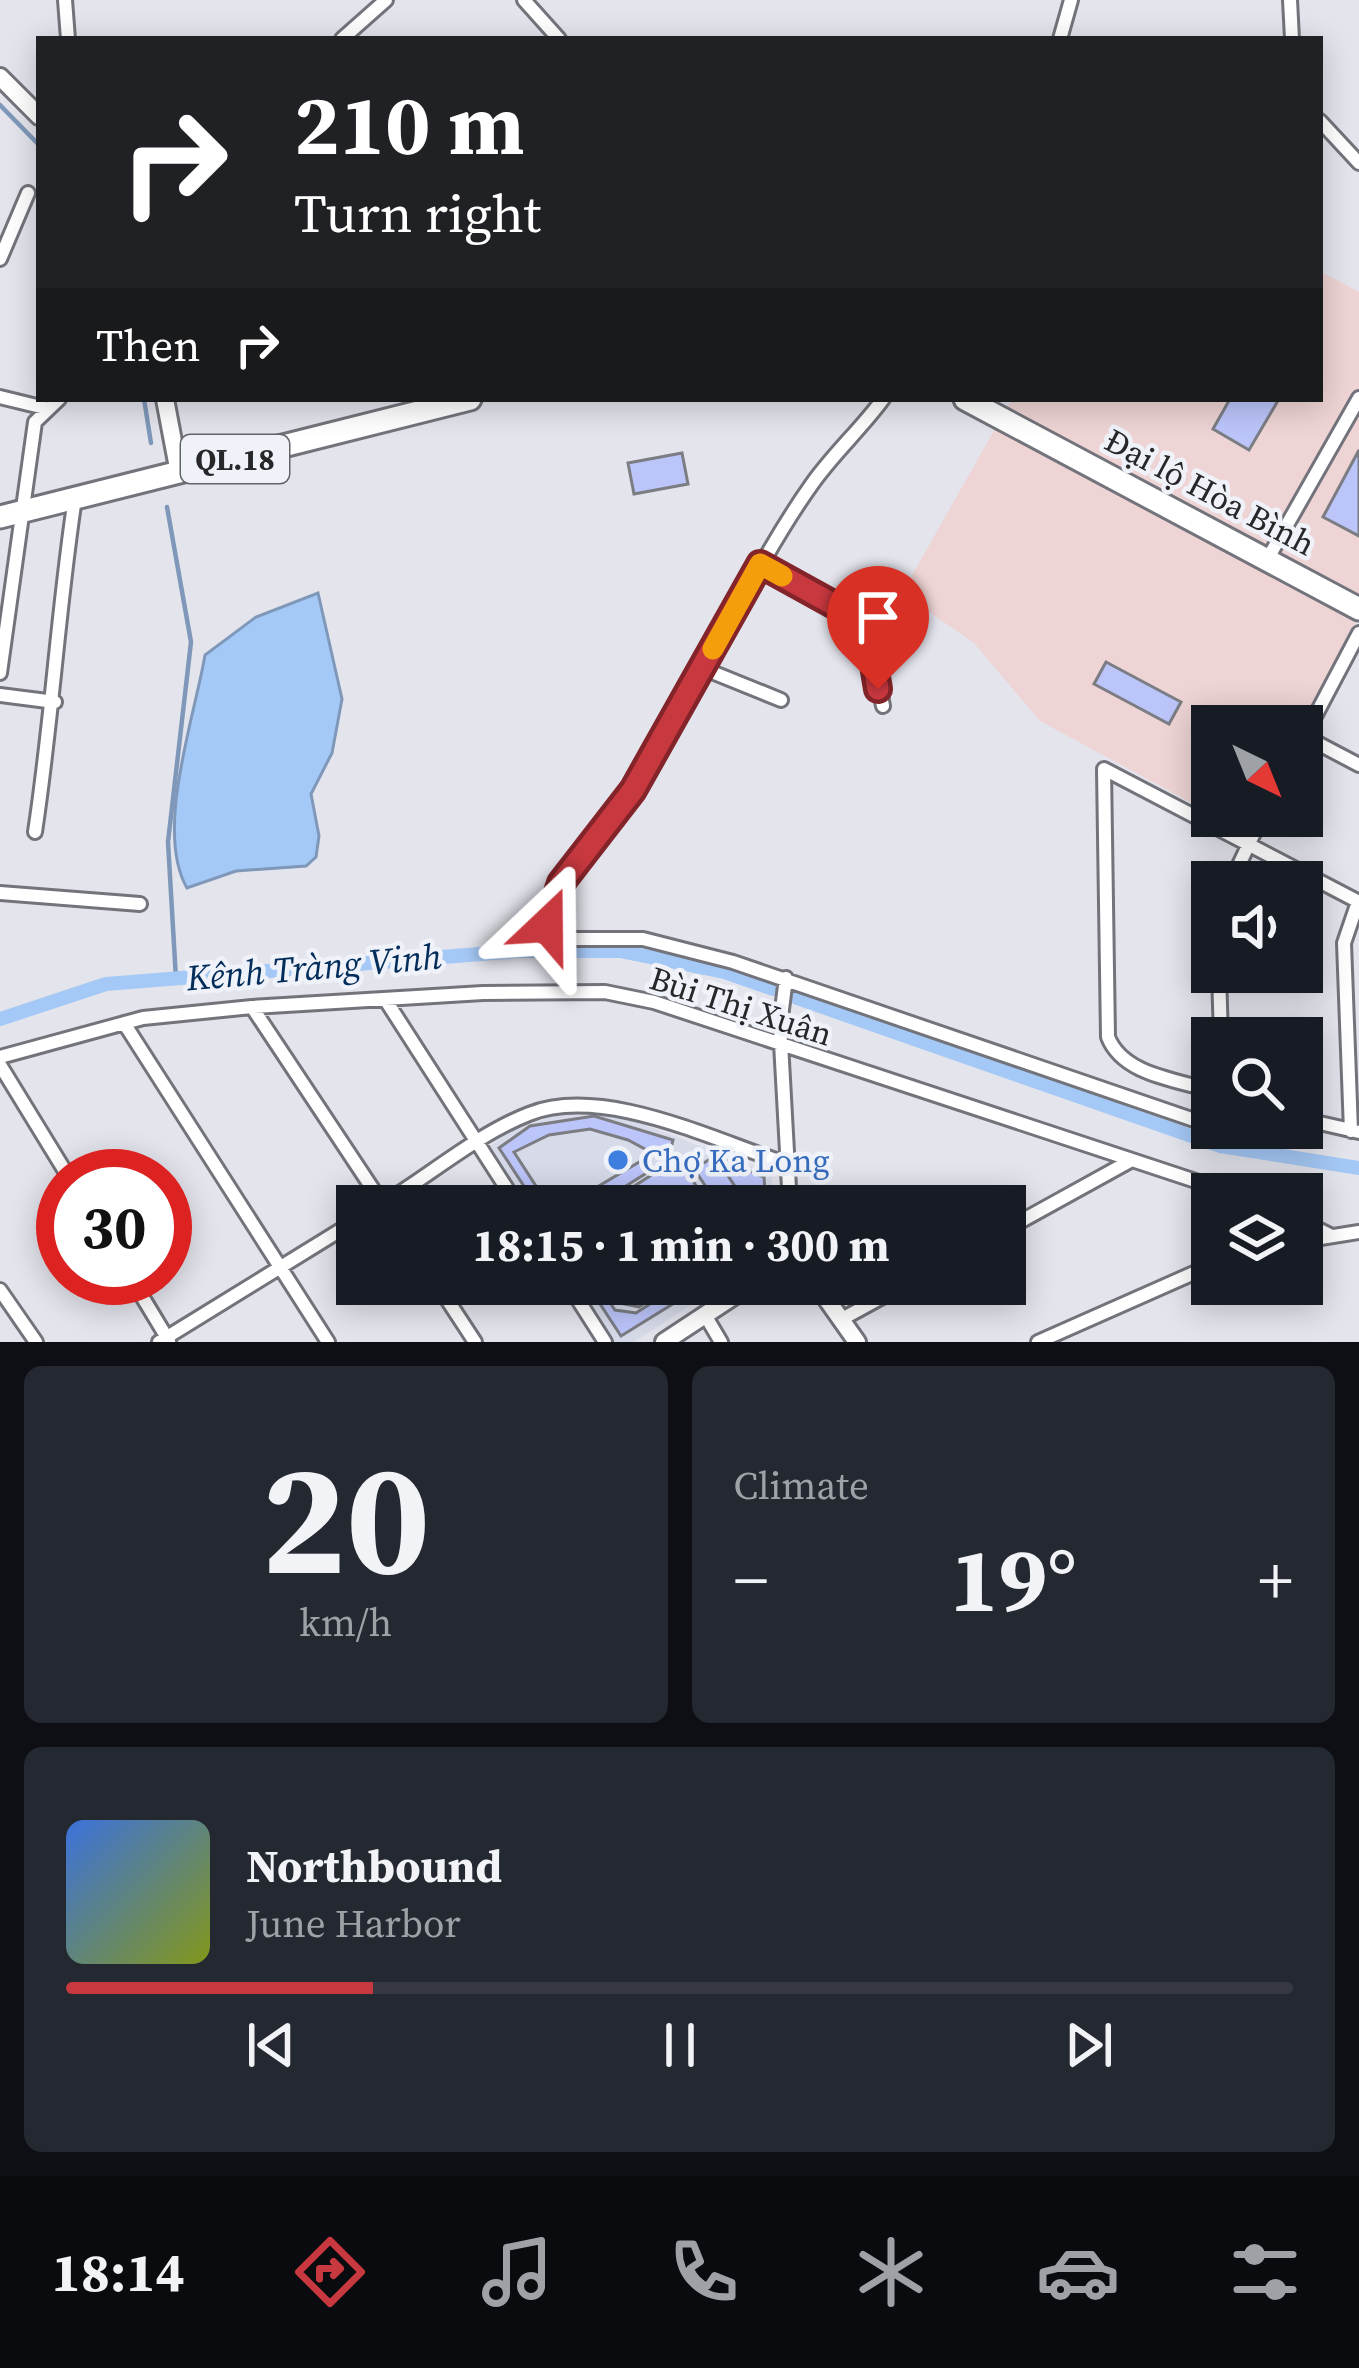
<!DOCTYPE html>
<html lang="en">
<head>
<meta charset="utf-8">
<style>
  body { margin:0; font-family:"Source Serif 4",serif; background:#242831; color:#f1f3f6; height:100vh; display:flex; flex-direction:column; font-size:45px; white-space:nowrap }
  * { box-sizing:border-box; margin:0 }
  p { font-size:39px; color:#9ea1a6 }
  .icon { flex:none; width:66px; height:66px; fill:none; stroke:currentColor; stroke-width:2; stroke-linecap:round; stroke-linejoin:round }
  .map { position:relative; height:1342px; overflow:hidden }
  .drawer { display:flex; flex-direction:column; gap:24px; padding:24px; background:#0d0f14; flex:1 }
  .drawer>* { flex:none }
  .guide { position:absolute; left:36px; top:36px; width:1287px; height:366px; border-radius:0px; box-shadow:0 6px 30px #0003; background:#202124; color:#fff; overflow:hidden }
  .needle { width:78px; rotate:137deg }
  .fabs { position:absolute; left:1191px; top:705px; display:grid; gap:24px }
  .fabs a { display:grid; place-items:center; width:132px; height:132px; border-radius:0px; background:#171b24; box-shadow:0 6px 30px #0003; font-size:60px }
  .speed { position:absolute; left:36px; top:1149px; display:flex; gap:24px; font-size:60px; font-weight:700; text-align:center }
  .speed>* { display:grid; place-content:center; width:156px; height:156px; border-radius:50%; background:#171b24; box-shadow:0 6px 30px #0003; line-height:1 }
  .speed .limit { border:18px solid #d22; background:#fff; color:#111 }
  .pin { position:absolute; display:grid; place-items:center; width:102px; height:102px; color:#fff; margin:-123px -51px; border-radius:50% 50% 50% 0; rotate:-45deg; box-shadow:0 0 12px #0007 }
  .pin .icon { rotate:45deg }
  .me { position:absolute; width:132px; margin:-66px; rotate:23deg; stroke-linejoin:round; filter:drop-shadow(0 0 9px #0008) }
  .turn { display:flex; align-items:center; gap:42px; height:252px; padding:0 60px; font-size:54px }
  .turn .icon { width:156px; height:156px; stroke-width:2.5 }
  .turn b { display:block; font-size:84px; line-height:102px }
  .then { display:flex; align-items:center; height:114px; padding:0 60px; background:#0003; gap:24px; font-size:45px }
  .big { font-size:90px; font-weight:700; line-height:1.1 }
  .drawer .widget { flex:1; display:flex; flex-direction:column; justify-content:center; gap:18px; min-width:0; padding:0 42px; border-radius:18px; background:#242831 }
  .drawer .dial { align-items:center; gap:0 }
  .dial b { font-size:156px; line-height:1 }
  .song { display:flex; align-items:center; gap:36px }
  .cover { width:144px; height:144px; border-radius:18px; background:linear-gradient(135deg,hsl(220 70% 55%),hsl(70 70% 35%)) }
  .played { height:12px; border-radius:6px; background:linear-gradient(90deg,#c8383f 25%,#363941 25%) }
  .keys { display:flex; justify-content:space-around; direction:ltr }
  .heat { display:flex; justify-content:space-between; align-items:center; font-size:66px; direction:ltr }
  .drawer .tiles { flex:1; display:grid; gap:24px; grid-template-columns:1fr 1fr }
  .widget:last-child { grid-column:span 2 }
  .trip { position:absolute; left:336px; top:1185px; width:690px; height:120px; border-radius:0px; background:#171b24; box-shadow:0 6px 30px #0003; font-weight:700; line-height:120px; text-align:center }
  .tabs { display:flex; height:192px; justify-content:space-around; align-items:center; background:#090b0e; color:#9ea1a6 }
  .tabs .icon { width:84px; height:84px }
  .tabs .active { color:#c8383f }
  .tabs b { font-size:54px; color:#f1f3f6 }
  .map>svg:first-child { display:block }
</style>
</head>
<body>
<div class="map">
<svg width="1359" height="1342" viewBox="0 0 1359 1342">
  <rect width="100%" height="100%" fill="#e3e4ec"/>
  <path fill="#d7dae9" d="M572 1111 627 1118 772 1174 773 1206H527L490 1146 516 1128Z
    M575 1284H723L634 1342H611Z"/>
  <path fill="#eed4d4" d="M1320 271 1359 292V617L1302 726H1212V814L1040 721 974 643 902 593 1012 399H1320Z"/>
  <path fill="#a5c9f6" stroke="#7f98b9" stroke-width="3" d="M318 593 342 699 332 753 311 794 319 836 316 857 306 866 236 871 187 888C154 831 195 716 205 655L256 617Z"/>
  <g fill="none" stroke-linecap="round" stroke-linejoin="round">
    <path stroke="#7f98b9" stroke-width="4.5" d="M0 105 39 145
      M144 399 151 443
      M167 507 191 642 168 842 176 979"/>
    <path stroke="#a5c9f6" stroke-width="14" d="M797 998 1220 1146 1359 1168
      M0 1019 106 984 518 951H620L724 972 773 989"/>
  </g>
  <path fill="#bcc5fa" stroke="#7b7d83" stroke-width="3" d="M1230 399H1279L1249 450 1213 429Z
    M1359 450V536L1323 517Z
    M682 453 688 484 634 494 628 463Z
    M1106 662 1181 702 1169 724 1094 684Z
    M594 1116 673 1140 670 1152 659 1150 656 1155 628 1140 590 1129 549 1135 514 1152 545 1200 537 1206 499 1148 530 1126Z
    M715 1156 764 1177 766 1206H748Z
    M715 1156 748 1206H719L694 1169Z
    M646 1158 653 1169 594 1206 556 1205 572 1193 575 1200Z
    M664 1167 686 1170 709 1206H603Z
    M587 1284H597L615 1310 636 1313 681 1284H705L621 1336Z
    M606 1284H673L639 1307 619 1303Z"/>
  <g fill="none" stroke-linecap="round" stroke-linejoin="round">
    <g stroke="#73747b" stroke-width="18">
      <path id="street" d="M65 0 68 39
        M524 0 559 39
        M1290 0 1292 39
        M342 39 386 0
        M1060 39 1071 0
        M1320 121 1359 163
        M0 259 28 193
        M0 397 45 408
        M883 399C861 429 833 454 812 484 736 591 691 721 608 823 584 852 541 890 549 932L563 939H643L733 962 1203 1123
        M1267 560 1359 398
        M760 564 867 623 883 706
        M702 668 781 700
        M0 673 35 422 59 399
        M0 695 55 702
        M1304 736 1359 765
        M1302 741 1359 633
        M35 832C52 720 58 610 75 498
        M1231 882 1262 816
        M0 893 140 904
        M1219 972 1221 1038
        M786 978 780 1025 790 1206
        M385 999 518 1206
        M252 1007 384 1206
        M124 1023 328 1342
        M0 1057 143 1018 252 1007 483 993 605 992 654 1002 1235 1194
        M0 1065 68 1176
        M1212 1091C1175 1079 1123 1075 1108 1037L1104 769 1359 902
        M1302 1119 1359 1132
        M1351 1131 1344 943 1358 902
        M379 1206C428 1177 477 1134 529 1114 603 1084 715 1141 788 1164
        M1302 1221 1332 1236
        M1005 1230 1130 1161
        M1302 1241 1359 1232
        M131 1278 169 1341
        M437 1284 475 1342
        M568 1284 605 1342
        M0 1290 36 1342
        M705 1315 721 1342
        M842 1319 906 1284
        M159 1342 357 1220
        M1038 1342 1212 1265"/>
    </g>
    <g stroke="#73747b" stroke-width="22">
      <path id="secondary" d="M0 77 39 116
        M165 399 179 473
        M816 1284 857 1342
        M664 1342 752 1284"/>
    </g>
    <g stroke="#73747b" stroke-width="27">
      <path id="highway" d="M965 399 1359 609
        M0 517 470 399"/>
    </g>
    <use href="#street" stroke="#fff" stroke-width="12"/>
    <use href="#secondary" stroke="#fff" stroke-width="16"/>
    <use href="#highway" stroke="#fff" stroke-width="21"/>
  </g>
  <g fill="none" stroke-linecap="round" stroke-linejoin="round">
    <g stroke="#822429" stroke-width="30">
      <path id="route" d="M547 925 561 883 633 790 760 564 867 623 878 689"/>
    </g>
    <use href="#route" stroke="#c8383f" stroke-width="21"/>
    <path stroke="#f59e0b" stroke-width="21" d="M713 649 760 564 782 576"/>
  </g>
  <circle fill="#3f7fe0" stroke="#f0f2f9" stroke-width="4.5" cx="618" cy="1160" r="12"/>
  <g text-anchor="middle" dominant-baseline="central" stroke-width="9" stroke-linejoin="round" paint-order="stroke">
    <rect fill="#f0f2f9" stroke="#636468" stroke-width="3" x="181" y="435" width="108" height="48" rx="9"/>
    <g font-size="30" font-weight="bold" fill="#27272a">
      <text x="235" y="459">QL.18</text>
    </g>
    <g font-size="33" fill="#27272a" stroke="#f0f2f9">
      <text transform="translate(1210 492) rotate(28)">Đại lộ Hòa Bình</text>
      <text transform="translate(741 1006) rotate(18)">Bùi Thị Xuân</text>
    </g>
    <g font-size="33" fill="#366cbe" stroke="#f0f2f9" text-anchor="start">
      <text x="642" y="1160">Chợ Ka Long</text>
    </g>
    <g font-size="36" font-style="italic" fill="#022c59" stroke="#f0f2f9">
      <text transform="translate(314 967) rotate(-5)">Kênh Tràng Vinh</text>
    </g>
  </g>
</svg>
<div class="fabs">
<a><svg class="needle" viewBox="-14 -14 28 28"><path d="M0-13l5 13h-10z" fill="#e53935"/><path d="M0 13l5-13h-10z" fill="#9ea1a6"/></svg></a>
<a><svg class="icon" aria-label="sound" viewBox="0 0 24 24"><path d="M4 9h4l5-4v14l-5-4H4zM17 9q2 3 0 6"/></svg></a>
<a><svg class="icon" aria-label="search" viewBox="0 0 24 24"><circle cx="10" cy="10" r="6"/><path d="M15 15l6 6"/></svg></a>
<a><svg class="icon" aria-label="layers" viewBox="0 0 24 24"><path d="M12 4l9 5-9 5-9-5zM3 14l9 5 9-5"/></svg></a>
</div>
<div class="speed"><div class="limit">30</div></div>
<div class="pin" style="left:878px;top:689px;background:#d93025"><svg class="icon" aria-label="arrive" viewBox="0 0 24 24"><path d="M6 21V4h12l-3 4 3 4H6"/></svg></div>
<svg class="me" style="left:547px;top:925px" viewBox="-20 -20 40 40"><path d="M0-17L14 15 0 8-14 15z" fill="#c8383f" stroke="#fff" stroke-width="4"/></svg>
<div class="trip">18:15 · 1 min · 300 m</div>
<div class="guide">
<div class="turn"><svg class="icon" aria-label="right" viewBox="0 0 24 24"><path d="M7 20v-9h11M14 6l5 5-5 5"/></svg><div><b>210 m</b>Turn right</div></div>
<div class="then">Then<svg class="icon" aria-label="right" viewBox="0 0 24 24"><path d="M7 20v-9h11M14 6l5 5-5 5"/></svg></div>
</div>
</div>
<section class="drawer">
<div class="tiles">
<div class="widget dial"><b>20</b><p>km/h</p></div>
<div class="widget"><p>Climate</p>
<div class="heat"><a>−</a><b class="big">19°</b><a>+</a></div>
</div>
<div class="widget">
<div class="song"><i class="cover"></i><div><b>Northbound</b><p>June Harbor</p></div></div>
<div class="played"></div>
<div class="keys"><svg class="icon" aria-label="previous" viewBox="0 0 24 24"><path d="M18 5L8 12l10 7zM5 5v14"/></svg><svg class="icon" aria-label="pause" viewBox="0 0 24 24"><path d="M8 5v14M16 5v14"/></svg><svg class="icon" aria-label="next" viewBox="0 0 24 24"><path d="M6 5l10 7-10 7zM19 5v14"/></svg></div>
</div>
</div>
</section>
<nav class="tabs">
<b>18:14</b>
<svg class="icon active" aria-label="directions" viewBox="0 0 24 24"><path d="M12 3l9 9-9 9-9-9zM9 14v-3h6M13 9l2 2-2 2"/></svg>
<svg class="icon" aria-label="music" viewBox="0 0 24 24"><path d="M9 18V5l10-2v13"/><circle cx="6" cy="18" r="3"/><circle cx="16" cy="16" r="3"/></svg>
<svg class="icon" aria-label="phone" viewBox="0 0 24 24"><path d="M5 4h4l2 5-3 2q2 4 5 5l2-3 5 2v4C11 20 4 13 5 4z"/></svg>
<svg class="icon" aria-label="climate" viewBox="0 0 24 24"><path d="M12 3v18M4 7l16 10M4 17L20 7"/></svg>
<svg class="icon" aria-label="car" viewBox="0 0 24 24"><path d="M5 17H2v-5l4-1 3-4h7l3 4 3 1v5h-3M9 17h6M6 11h13"/><circle cx="7" cy="17" r="2"/><circle cx="17" cy="17" r="2"/></svg>
<svg class="icon" aria-label="filters" viewBox="0 0 24 24"><path d="M4 7h16M4 17h16"/><circle cx="9" cy="7" r="2"/><circle cx="15" cy="17" r="2"/></svg>
</nav>
</body>
</html>
